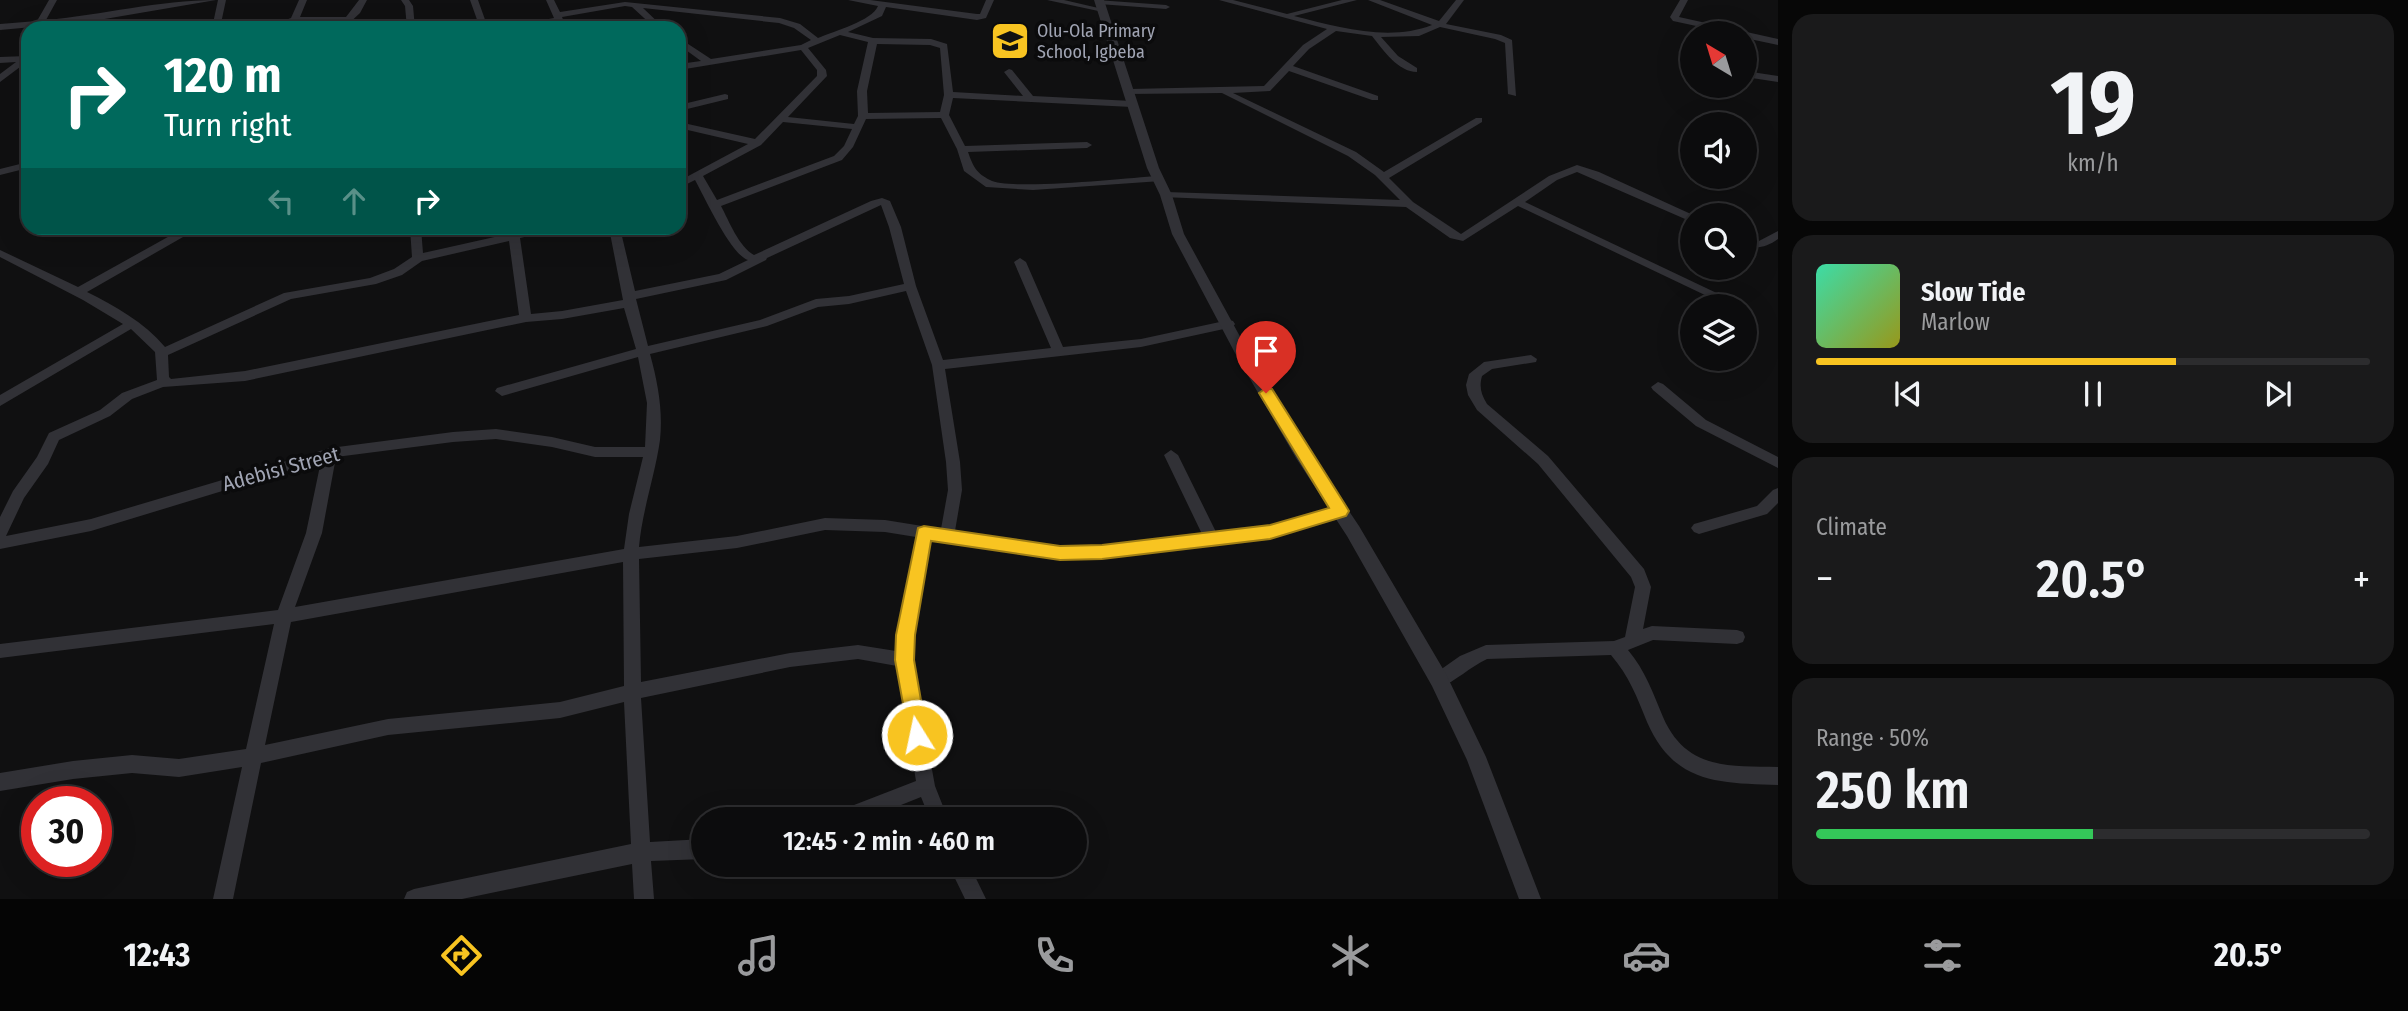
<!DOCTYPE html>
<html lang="en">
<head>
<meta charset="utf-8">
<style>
  body { margin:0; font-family:"Fira Sans Condensed",sans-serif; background:#1a1a1b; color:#f1f3f6; height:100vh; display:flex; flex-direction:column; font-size:26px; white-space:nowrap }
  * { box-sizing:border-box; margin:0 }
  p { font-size:23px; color:#9a9b9d }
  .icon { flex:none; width:38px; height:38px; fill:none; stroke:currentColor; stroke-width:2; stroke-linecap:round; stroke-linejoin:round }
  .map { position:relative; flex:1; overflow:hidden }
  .sheet { display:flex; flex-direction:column; gap:14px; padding:14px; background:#070707; width:630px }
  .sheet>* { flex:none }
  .guide { position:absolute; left:21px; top:21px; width:665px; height:214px; border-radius:21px; box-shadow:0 7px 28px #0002,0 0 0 2px #2c2c2e; background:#00695c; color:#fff; overflow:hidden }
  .needle { width:46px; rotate:322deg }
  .tools { position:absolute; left:1680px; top:21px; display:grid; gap:14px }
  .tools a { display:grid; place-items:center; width:77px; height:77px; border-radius:50%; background:#0c0c0d; box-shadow:0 7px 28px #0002,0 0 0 2px #2c2c2e; font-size:35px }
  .speed { position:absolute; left:21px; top:786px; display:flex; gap:14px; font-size:35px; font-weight:700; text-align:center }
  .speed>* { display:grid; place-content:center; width:91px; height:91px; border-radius:50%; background:#0c0c0d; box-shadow:0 7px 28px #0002,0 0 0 2px #2c2c2e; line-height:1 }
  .speed .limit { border:10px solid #d22; background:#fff; color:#111 }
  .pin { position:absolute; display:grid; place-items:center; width:60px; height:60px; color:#fff; margin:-72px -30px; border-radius:50% 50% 50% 0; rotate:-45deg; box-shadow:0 0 7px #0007 }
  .pin .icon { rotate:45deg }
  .me { position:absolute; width:77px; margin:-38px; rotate:350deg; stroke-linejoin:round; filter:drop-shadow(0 0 5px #0008) }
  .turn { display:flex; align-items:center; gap:24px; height:147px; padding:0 28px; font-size:32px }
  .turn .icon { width:91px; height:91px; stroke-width:2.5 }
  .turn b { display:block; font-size:49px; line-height:60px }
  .lanes { display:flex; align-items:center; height:66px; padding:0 28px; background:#0003; justify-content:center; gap:35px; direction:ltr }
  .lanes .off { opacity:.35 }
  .big { font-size:52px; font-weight:600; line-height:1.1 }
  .sheet .widget { flex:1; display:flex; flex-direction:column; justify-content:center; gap:10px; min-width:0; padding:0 24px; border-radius:21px; background:#1a1a1b }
  .sheet .dial { align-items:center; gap:0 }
  .dial b { font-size:91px; line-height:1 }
  .song { display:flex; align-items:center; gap:21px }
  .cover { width:84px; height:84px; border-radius:10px; background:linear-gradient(135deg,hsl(160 70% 55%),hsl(60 70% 35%)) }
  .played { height:7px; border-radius:4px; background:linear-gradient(90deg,#f8c421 65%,#2c2c2e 65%) }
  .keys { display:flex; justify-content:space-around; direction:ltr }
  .heat { display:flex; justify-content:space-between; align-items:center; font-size:38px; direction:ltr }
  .charge { height:10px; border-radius:5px; background:linear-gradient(90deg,#34c759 50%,#2c2c2e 0) }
  .trip { position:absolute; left:691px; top:807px; width:396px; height:70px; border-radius:35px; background:#0c0c0d; box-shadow:0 7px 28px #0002,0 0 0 2px #2c2c2e; font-weight:600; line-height:70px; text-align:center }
  .dock { display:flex; height:112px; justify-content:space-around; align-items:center; background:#050505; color:#9a9b9d }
  .dock .icon { width:49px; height:49px }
  .dock .selected { color:#f8c421 }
  .dock b { font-size:32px; color:#f1f3f6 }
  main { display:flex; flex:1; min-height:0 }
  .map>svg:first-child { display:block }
</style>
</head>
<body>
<main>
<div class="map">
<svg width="1778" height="899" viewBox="0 0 1778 899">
  <rect width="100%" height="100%" fill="#101011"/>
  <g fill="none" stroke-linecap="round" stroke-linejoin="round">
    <path fill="#313136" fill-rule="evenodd" d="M49 0H57L46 20C102 15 159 0 216 0L87 22 0 30V24L37 21Z
      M218 0H226L220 28H212Z
      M299 0H307L300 17H346L359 0H367L360 13 345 27H339L341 22 296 23 277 28H264L291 18Z
      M401 0H409L413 6 415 28H407L405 6Z
      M470 0H478L488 28H480Z
      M546 0H554L560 12 625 2 780 18 800 24 818 38C834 31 872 21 878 6L848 0H870L977 14H980L986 0H994L986 18 977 20 886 7 882 16 848 32 873 38 931 39 947 44 953 92 1023 96 1004 72 1009 69 1012 70 1033 96 1132 101 1137 104 1132 107 953 98 949 115 965 146 1087 142 1092 145 1087 148 968 152C973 166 976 173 990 180 1010 191 1127 178 1157 176L1161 177V181L1033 190 986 187 964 171 957 149 941 118 866 119 853 147 842 160 721 206C729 221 739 247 754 255L871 201 882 198 890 201 901 227 916 286 943 360 1051 348 1014 262 1020 258 1026 262 1063 347 1141 339 1229 320 1233 321 1235 324 1233 327 1141 347 945 369 960 462 962 490 955 531 1060 547 1102 546 1202 534 1164 455 1171 450 1178 455 1216 532 1270 526 1340 505 1345 507 1347 511 1345 515 1270 538 1102 558 1060 559 930 539 913 635 912 660 935 786 948 819H930L921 797 866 819H834L836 812 916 781 897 666 858 659 790 667 641 698 650 842 704 839V859L651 861 654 899H634L632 864 462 899H404L407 892 414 889 631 844 624 702 560 718 388 735 261 763 233 899H213L242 767 179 777 132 773 73 779 0 791V773L73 761 132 755 179 759 246 749 274 624 0 658V644L278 610 306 533 321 461 91 531 0 549V517L13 491 37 457 49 433 100 410 122 393 157 380 155 352 131 329 0 406V395L123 324 83 300 0 257V250L78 287 175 233H183V237L87 292C115 306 144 322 165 347L284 293 370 278 394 269 412 257 410 228H421L423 253 508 234V228H518L519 232 537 228H555L554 230 520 238 531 314 562 311 623 300 609 228H620L635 291 719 274 748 260C731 255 705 198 695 180L679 188V181L748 144 679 128V122L755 139 817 76V70L801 50 679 70V64L701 61 679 45V38L711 59 801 45 811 40 794 28 779 23 643 8 664 28H655L632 7 625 6 562 17 565 24 561 27 556 23 523 28H502L554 18ZM840 35 868 42 857 91 858 116 854 124 788 117 827 76 826 70 808 48ZM877 44 930 45 940 48 944 95 940 112 868 113 867 91ZM783 122 852 129 844 146 834 156 717 200 703 176 761 145ZM881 205 889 227 904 284 849 296 816 299 760 320 648 346 636 299 726 280 766 260 767 258ZM509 241 519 315 245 371 171 379 169 377 168 355 291 299 376 284 402 275 422 261ZM906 291 932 365 946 462 948 490 941 529 885 520 825 518 737 536 639 547C642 511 655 476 660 440 663 411 658 383 650 354L767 326 818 307 849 304ZM624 308 636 349 497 388 495 391 502 396 638 357 647 403 645 447H595L552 437 496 429 453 432 330 448 91 519 6 536 24 498 48 464 59 440 110 416 132 399 163 387 245 381 526 322 562 319ZM496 439 552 447 595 457H643L629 514 624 549 295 607 322 533 336 457 453 442ZM825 530 885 532 916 537 897 635 896 651 858 645 790 653 641 682 639 559 737 548ZM623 562 624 686 560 702 388 719 265 745 291 622Z
      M1047 0H1064L1107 10 1103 12Z
      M1097 0 1166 5 1170 7 1166 9 1099 4 1095 2Z
      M1219 0H1233L1287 14 1342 0H1357L1294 16C1337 27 1389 42 1432 25L1368 0H1380L1439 21 1456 0H1464L1446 24 1501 35 1512 40 1516 96 1508 94 1505 43 1495 39 1440 27 1419 36 1381 37 1398 56 1417 68V72C1398 72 1383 50 1372 36L1336 31 1309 49 1293 66 1378 96V100H1372L1289 71 1270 91 1233 93 1356 152 1384 172 1476 118H1482V122L1389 178 1413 202 1461 234 1549 176 1577 165 1599 172 1693 215 1692 222 1577 172 1557 180 1525 202 1744 306H1728L1518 206 1463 241 1450 238 1406 207 1162 197 1161 195 1166 192 1400 200 1375 175 1348 156 1222 93 1127 94V90L1130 89 1264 86 1303 45 1327 29Z
      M1680 0H1688L1679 17 1778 39V45L1745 38V33H1729L1673 21 1670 17Z
      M0 57 27 56 28 61 0 82V74L16 62 0 63Z
      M1745 71 1778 76V82L1745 77Z
      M1707 86H1718L1709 92H1703L1701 90Z
      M725 94 728 95V99L679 111V105Z
      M28 162V168L0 175V169Z
      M1778 231V239C1767 247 1758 249 1745 246V239L1759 241Z
      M1531 355 1537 359 1536 362 1492 369 1482 376C1479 387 1481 394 1487 404L1548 456 1644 569 1651 587 1643 629 1652 626 1737 630 1743 632 1745 637 1743 642 1737 644 1653 640 1628 650C1645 670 1653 693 1663 717 1686 770 1729 766 1778 767V785C1719 783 1674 784 1647 722 1637 697 1629 676 1611 655L1487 659C1470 667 1456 681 1439 688L1433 685 1430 680 1433 675 1460 656 1486 645 1614 641 1625 637 1635 587 1631 577 1538 464 1477 410 1468 395 1466 385 1469 374 1484 362Z
      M1658 382 1663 384 1706 420 1778 457V468L1696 426 1653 390 1651 387Z
      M1778 488V503L1767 514 1699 534 1694 532 1691 528 1694 524 1757 506 1773 490Z
      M948 864H969L986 899H965Z"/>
    <path fill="#313136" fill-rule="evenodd" d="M1094 0H1104L1159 168 1172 195 1184 234 1249 353 1308 450 1359 526 1446 674 1486 757 1541 899H1519L1467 760 1432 686 1347 536 1296 458 1235 353 1172 234 1160 195 1147 168Z"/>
  </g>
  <path fill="#f8c421" stroke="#a17f15" stroke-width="2" d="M1266 388 1272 389 1346 506 1349 511 1346 516 1270 539 1102 559 1060 560 931 541 915 635 914 660 927 735 924 742 917 745 910 742 895 660 896 635 918 528 924 526 1060 546 1102 545 1270 525 1329 508 1259 393Z"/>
  <defs>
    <g id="school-square" transform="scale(2.0125)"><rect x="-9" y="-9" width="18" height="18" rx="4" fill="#f8c421" stroke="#0b0b0c"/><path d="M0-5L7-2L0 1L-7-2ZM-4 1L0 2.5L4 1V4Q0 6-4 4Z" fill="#111"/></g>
  </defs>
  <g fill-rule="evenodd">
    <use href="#school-square" x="1010" y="41"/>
  </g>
  <g text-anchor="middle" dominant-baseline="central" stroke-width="7" stroke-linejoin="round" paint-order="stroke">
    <g font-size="18" fill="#a0a4b3" stroke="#0b0b0c" text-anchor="start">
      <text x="1037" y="31">Olu-Ola Primary<tspan x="1037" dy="21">School, Igbeba</tspan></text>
    </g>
    <g font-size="21" fill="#a0a4b3" stroke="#0b0b0c">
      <text transform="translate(281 469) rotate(-15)">Adebisi Street</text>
    </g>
  </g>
</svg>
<div class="tools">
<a><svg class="needle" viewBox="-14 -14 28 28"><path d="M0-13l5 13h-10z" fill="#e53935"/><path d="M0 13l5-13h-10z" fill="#9a9b9d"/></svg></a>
<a><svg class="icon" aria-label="sound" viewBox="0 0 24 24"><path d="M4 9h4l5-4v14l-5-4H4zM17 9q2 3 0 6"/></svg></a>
<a><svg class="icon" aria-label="search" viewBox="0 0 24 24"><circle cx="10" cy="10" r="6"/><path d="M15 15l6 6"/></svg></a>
<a><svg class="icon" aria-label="layers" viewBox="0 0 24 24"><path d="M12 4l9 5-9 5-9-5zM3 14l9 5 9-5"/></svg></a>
</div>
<div class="speed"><div class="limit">30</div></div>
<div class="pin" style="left:1266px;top:393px;background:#d93025"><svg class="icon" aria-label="arrive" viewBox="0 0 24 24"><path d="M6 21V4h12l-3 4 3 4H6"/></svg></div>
<svg class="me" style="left:917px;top:735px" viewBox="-20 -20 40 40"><circle r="17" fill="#f8c421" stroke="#fff" stroke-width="3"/><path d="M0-11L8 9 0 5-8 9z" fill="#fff"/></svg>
<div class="trip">12:45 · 2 min · 460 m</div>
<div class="guide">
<div class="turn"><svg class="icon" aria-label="right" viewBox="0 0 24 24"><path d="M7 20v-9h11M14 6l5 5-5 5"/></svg><div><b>120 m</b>Turn right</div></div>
<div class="lanes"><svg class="icon off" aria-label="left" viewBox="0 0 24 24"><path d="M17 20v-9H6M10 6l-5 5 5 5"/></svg><svg class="icon off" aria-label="ahead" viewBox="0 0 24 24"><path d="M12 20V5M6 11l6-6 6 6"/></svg><svg class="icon" aria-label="right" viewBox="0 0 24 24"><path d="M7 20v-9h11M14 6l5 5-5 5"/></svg></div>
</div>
</div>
<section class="sheet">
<div class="widget dial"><b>19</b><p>km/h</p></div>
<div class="widget">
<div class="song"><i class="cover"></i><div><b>Slow Tide</b><p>Marlow</p></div></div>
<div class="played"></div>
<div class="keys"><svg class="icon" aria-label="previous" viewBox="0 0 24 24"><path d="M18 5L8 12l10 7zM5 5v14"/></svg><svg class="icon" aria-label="pause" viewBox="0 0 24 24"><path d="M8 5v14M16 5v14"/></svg><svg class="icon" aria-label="next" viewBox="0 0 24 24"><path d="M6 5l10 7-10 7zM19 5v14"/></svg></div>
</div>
<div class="widget"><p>Climate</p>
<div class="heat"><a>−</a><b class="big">20.5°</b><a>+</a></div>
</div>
<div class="widget"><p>Range · 50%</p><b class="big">250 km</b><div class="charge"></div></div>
</section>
</main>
<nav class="dock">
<b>12:43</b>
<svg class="icon selected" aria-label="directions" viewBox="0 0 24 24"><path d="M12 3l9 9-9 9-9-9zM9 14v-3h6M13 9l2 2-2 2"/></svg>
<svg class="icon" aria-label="music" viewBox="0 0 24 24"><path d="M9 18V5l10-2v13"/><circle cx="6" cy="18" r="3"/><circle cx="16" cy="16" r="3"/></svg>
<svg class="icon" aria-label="phone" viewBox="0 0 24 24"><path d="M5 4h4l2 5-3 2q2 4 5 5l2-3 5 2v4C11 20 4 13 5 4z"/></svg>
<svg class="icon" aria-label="climate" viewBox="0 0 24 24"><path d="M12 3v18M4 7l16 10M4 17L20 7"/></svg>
<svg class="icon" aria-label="car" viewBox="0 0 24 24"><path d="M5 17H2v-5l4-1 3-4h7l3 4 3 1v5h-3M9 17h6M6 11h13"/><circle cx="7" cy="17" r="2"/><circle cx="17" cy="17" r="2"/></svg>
<svg class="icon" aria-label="filters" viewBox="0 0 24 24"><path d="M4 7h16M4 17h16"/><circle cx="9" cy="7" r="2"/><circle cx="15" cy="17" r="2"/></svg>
<b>20.5°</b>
</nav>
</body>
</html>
